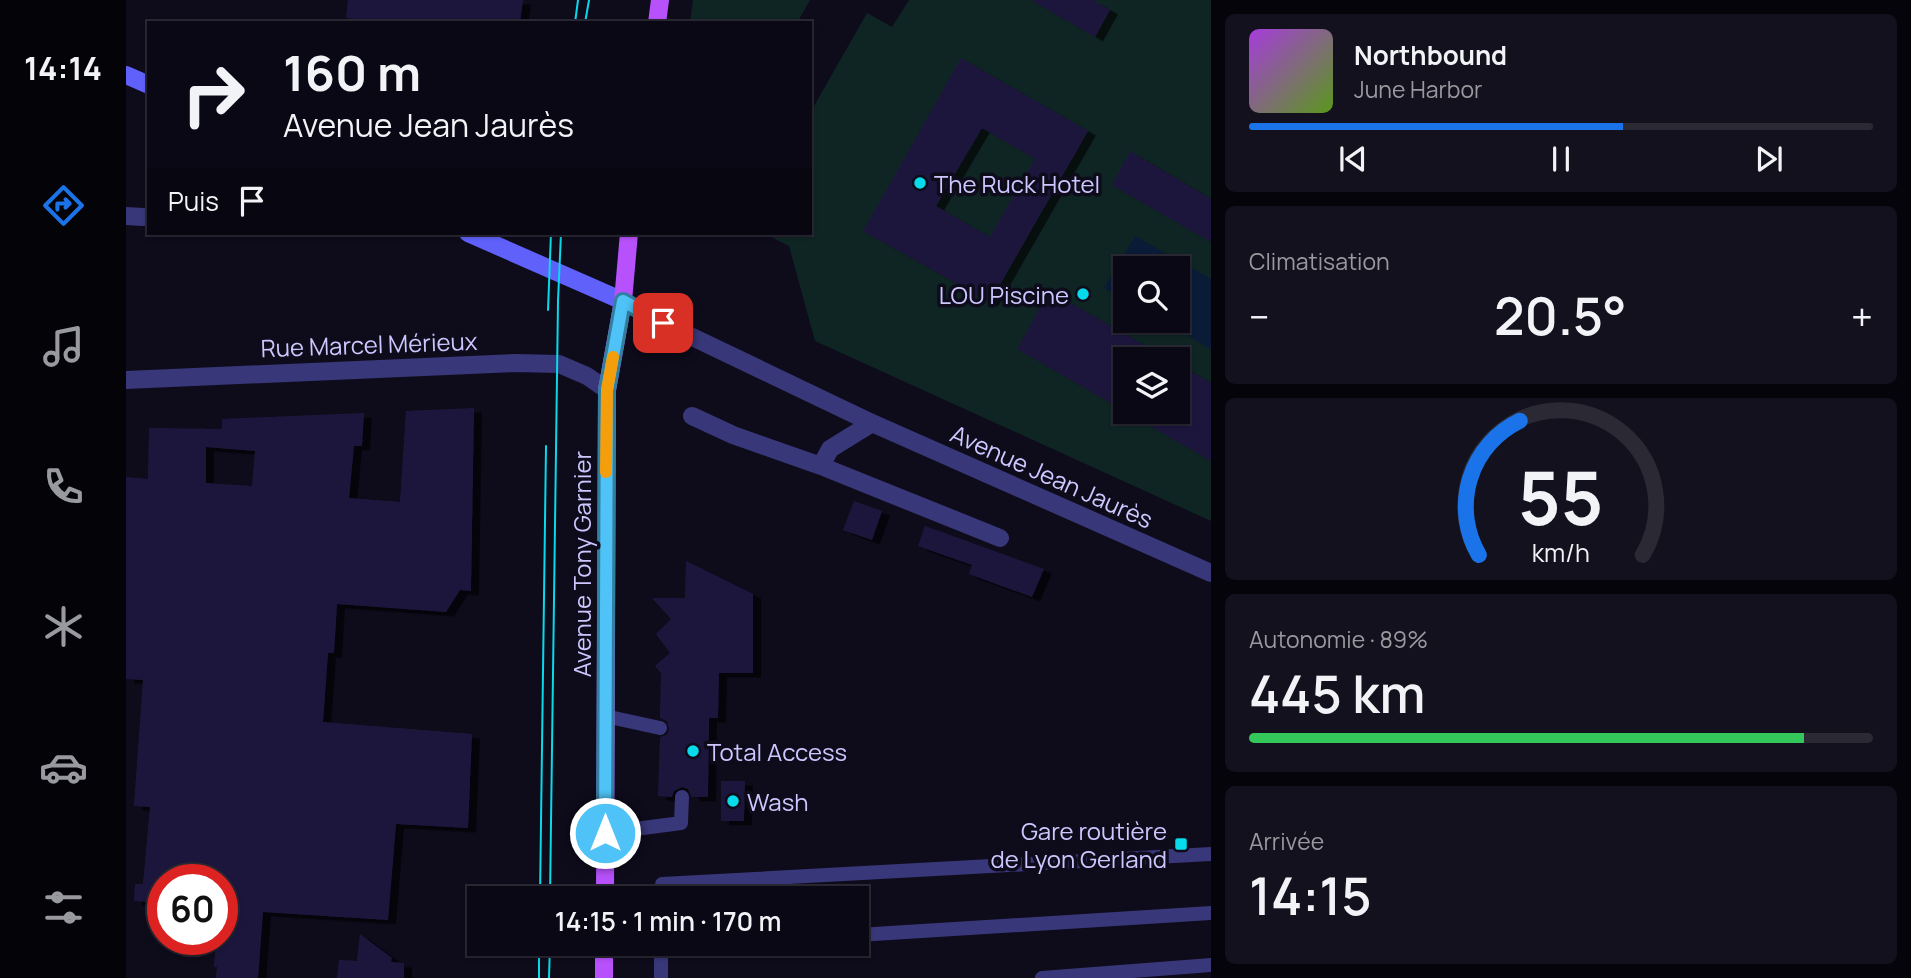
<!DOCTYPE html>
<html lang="fr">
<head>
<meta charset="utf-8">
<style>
  body { margin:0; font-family:Manrope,sans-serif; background:#13111d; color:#f1f3f6; height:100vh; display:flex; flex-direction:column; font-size:26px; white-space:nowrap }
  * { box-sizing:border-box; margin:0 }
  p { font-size:23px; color:#999aa0 }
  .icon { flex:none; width:38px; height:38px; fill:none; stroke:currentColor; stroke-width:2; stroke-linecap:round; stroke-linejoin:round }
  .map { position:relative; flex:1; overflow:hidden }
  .drawer { display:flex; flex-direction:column; gap:14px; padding:14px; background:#06040b; width:700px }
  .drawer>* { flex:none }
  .top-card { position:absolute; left:21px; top:21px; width:665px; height:214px; border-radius:0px; box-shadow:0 2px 5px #0004,0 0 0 2px #2a2934; background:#0a0814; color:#f1f3f6; overflow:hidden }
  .controls { position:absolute; left:987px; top:256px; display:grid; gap:14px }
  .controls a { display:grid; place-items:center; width:77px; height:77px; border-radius:0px; background:#0a0814; box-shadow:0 2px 5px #0004,0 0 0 2px #2a2934; font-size:35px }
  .speed { position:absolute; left:21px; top:864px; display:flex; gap:14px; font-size:35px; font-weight:700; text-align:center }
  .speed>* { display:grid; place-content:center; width:91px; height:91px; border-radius:50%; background:#0a0814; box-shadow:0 2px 5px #0004,0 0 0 2px #2a2934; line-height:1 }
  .speed .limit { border:10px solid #d22; background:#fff; color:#111 }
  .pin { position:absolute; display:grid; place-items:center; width:60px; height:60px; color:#fff; margin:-30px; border-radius:14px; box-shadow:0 4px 10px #0006 }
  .me { position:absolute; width:77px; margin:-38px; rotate:0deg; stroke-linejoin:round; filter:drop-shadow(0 0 5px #0008) }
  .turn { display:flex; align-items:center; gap:24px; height:147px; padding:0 21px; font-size:32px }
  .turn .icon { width:91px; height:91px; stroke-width:2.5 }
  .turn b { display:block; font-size:49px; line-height:60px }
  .then { display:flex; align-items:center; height:66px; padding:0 21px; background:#0003; gap:14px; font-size:26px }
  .big { font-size:52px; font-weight:600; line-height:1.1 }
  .drawer .tile { flex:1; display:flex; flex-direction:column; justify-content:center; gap:10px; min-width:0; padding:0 24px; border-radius:10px; background:#13111d }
  .drawer .dial { align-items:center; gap:0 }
  .dial svg { height:182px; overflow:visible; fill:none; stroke:#2a2934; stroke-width:7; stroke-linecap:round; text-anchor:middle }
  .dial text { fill:#f1f3f6; stroke:none }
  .song { display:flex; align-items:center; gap:21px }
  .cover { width:84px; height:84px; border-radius:10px; background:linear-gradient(135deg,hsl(280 70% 55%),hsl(90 70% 35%)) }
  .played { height:7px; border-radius:4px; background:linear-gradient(90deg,#1a73e8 60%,#2a2934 60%) }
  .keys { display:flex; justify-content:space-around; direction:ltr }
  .heat { display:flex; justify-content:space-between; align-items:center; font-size:38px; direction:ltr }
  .charge { height:10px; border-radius:5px; background:linear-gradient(90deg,#34c759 89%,#2a2934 0) }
  .trip { position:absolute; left:341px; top:886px; width:402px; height:70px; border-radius:0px; background:#0a0814; box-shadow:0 2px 5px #0004,0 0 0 2px #2a2934; font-weight:600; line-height:70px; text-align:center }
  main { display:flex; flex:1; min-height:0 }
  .tabs { display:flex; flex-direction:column; width:126px; justify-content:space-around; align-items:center; background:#040308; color:#999aa0 }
  .tabs .icon { width:49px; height:49px }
  .tabs .active { color:#1a73e8 }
  .tabs b { font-size:32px; color:#f1f3f6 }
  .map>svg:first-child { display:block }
</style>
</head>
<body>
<main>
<nav class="tabs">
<b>14:14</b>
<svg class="icon active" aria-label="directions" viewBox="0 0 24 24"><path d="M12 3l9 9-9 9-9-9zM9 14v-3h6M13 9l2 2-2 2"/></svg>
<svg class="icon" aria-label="music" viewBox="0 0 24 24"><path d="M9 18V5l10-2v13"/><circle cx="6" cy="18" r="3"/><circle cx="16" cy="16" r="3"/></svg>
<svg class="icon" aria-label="phone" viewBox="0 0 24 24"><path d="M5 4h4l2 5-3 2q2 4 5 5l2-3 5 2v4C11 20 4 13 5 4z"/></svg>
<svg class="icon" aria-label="climate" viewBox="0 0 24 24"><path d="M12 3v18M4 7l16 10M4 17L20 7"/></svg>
<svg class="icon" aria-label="car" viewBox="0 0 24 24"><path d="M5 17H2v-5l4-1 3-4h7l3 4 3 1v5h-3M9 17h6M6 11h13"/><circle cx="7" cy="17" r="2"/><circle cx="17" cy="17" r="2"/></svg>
<svg class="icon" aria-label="filters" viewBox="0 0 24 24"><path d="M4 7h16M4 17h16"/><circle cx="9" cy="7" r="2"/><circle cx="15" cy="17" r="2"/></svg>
</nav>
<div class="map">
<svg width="1085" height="978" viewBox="0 0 1085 978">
  <defs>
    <filter id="shadow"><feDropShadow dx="8" dy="4.5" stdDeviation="0" flood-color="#0009"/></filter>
  </defs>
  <rect width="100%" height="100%" fill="#0e0b1b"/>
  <path fill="#0f2524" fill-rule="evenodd" d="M567 0H684L671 23H564Z
    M783 0H1085V521L689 341 663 246 637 233H684V113L741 13 766 27ZM999 268H1052V320H999ZM999 359H1052V411H999Z"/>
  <path fill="#091b36" d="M1009 236 1085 279V349L1034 320H1052V268H999V300L978 288Z"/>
  <path fill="#1e183c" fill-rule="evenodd" filter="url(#shadow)" d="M222 0H397L394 23H261L220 18Z
    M905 0H967L984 10 969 37Z
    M835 58 962 131 864 302 737 231ZM856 128 909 159 864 237 810 206Z
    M1004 151 1085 199V242L986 185Z
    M923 291 1043 359H999V411H1052V364L1085 383V461L891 349Z
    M348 408 345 591 334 590 320 612 211 604 208 653H202L197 722 346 734 342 828 270 824 262 920 137 912 132 978H90L91 967H88L90 941 96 942V880H37V903L8 901 9 884H17L24 807 8 806 17 680 0 679V477L22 479 23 428 96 429V419L238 413 236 446H228L223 498 274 502 280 411ZM80 447 129 451 126 486 80 483Z
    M728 501 756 511 746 540 717 530Z
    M799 526 918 569 906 597 843 574 846 565 792 546Z
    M560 561 627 594V673H593L592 718H583L582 797H566L562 789 556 787 548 791 546 797 532 796 534 737 541 735 543 729 541 721 534 718 535 673 529 666 544 653 530 634 545 619 526 598H559Z
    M595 781H619L618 821H595Z
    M234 934 266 958 265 962 278 963V978H211L213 960 231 961Z"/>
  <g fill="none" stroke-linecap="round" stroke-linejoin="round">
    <path stroke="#383779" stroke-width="14" d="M479 716 534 728
      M479 833 555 823 556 797
      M536 898V884L1085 854
      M732 935 1085 913
      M535 943V978
      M535 948 610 943
      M916 978 1085 965"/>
    <path stroke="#383779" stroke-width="18" d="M0 216 17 217
      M497 301 537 323 746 423 1085 573
      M0 380 389 363 433 364 461 376 481 390
      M566 416 607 435 695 466 874 538
      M695 466 704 449 746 423"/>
    <path stroke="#6061fb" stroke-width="18" d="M0 75 23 85
      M342 233 497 301"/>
    <path stroke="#b751fb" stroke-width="18" d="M531 23 534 0
      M479 898 481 390 497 301 503 233
      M478 978V943"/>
    <path stroke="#06daeb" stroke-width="2" d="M449 23 452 0
      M459 23 463 0
      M422 310 425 233
      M414 898 420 446
      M424 898 432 301 435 233
      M413 978V943
      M423 978 424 943"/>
  </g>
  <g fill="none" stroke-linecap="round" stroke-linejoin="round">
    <g stroke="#337fa1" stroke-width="18">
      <path id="route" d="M479 833 481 390 497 301 537 323"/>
    </g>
    <use href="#route" stroke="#4fc3f7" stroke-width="12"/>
    <path stroke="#f59e0b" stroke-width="12" d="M480 472 481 390 487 357"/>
  </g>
  <g fill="#06daeb" stroke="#0e0b1b" stroke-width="2.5">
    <circle cx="794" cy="183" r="7"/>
    <circle cx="957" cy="294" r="7"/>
    <circle cx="567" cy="751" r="7"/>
    <circle cx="607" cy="801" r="7"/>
    <rect x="1048" y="837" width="14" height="14" rx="3.5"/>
  </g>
  <g text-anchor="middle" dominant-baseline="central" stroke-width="7" stroke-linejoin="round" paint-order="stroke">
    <g font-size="24" fill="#ccc7fe" stroke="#0e0b1b" text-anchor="start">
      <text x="808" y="183">The Ruck Hotel</text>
      <text x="943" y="294" text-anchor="end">LOU Piscine</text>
      <text x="581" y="751">Total Access</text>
      <text x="621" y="801">Wash</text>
      <text x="1041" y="830" text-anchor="end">Gare routière<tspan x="1041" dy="28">de Lyon Gerland</tspan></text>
    </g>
    <g font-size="24" fill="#ccc7fe" stroke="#0e0b1b">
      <text transform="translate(243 344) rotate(-2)">Rue Marcel Mérieux</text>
      <text transform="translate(926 476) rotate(24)">Avenue Jean Jaurès</text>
      <text transform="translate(455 564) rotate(-90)">Avenue Tony Garnier</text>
    </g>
  </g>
</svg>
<div class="controls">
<a><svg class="icon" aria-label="search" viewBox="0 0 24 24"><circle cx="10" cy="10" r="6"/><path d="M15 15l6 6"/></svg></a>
<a><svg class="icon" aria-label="layers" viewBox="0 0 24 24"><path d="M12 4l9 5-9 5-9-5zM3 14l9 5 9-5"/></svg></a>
</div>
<div class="speed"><div class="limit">60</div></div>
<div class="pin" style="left:537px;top:323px;background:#d93025"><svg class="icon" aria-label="arrive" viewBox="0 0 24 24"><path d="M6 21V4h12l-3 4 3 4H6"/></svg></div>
<svg class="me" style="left:479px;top:833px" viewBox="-20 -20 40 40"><circle r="17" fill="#4fc3f7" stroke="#fff" stroke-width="3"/><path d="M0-11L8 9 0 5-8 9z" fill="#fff"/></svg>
<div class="trip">14:15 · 1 min · 170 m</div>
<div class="top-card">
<div class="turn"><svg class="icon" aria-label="right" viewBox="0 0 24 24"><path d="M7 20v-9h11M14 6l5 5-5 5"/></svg><div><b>160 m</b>Avenue Jean Jaurès</div></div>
<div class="then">Puis<svg class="icon" aria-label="arrive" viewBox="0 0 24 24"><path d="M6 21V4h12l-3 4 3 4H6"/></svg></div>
</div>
</div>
<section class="drawer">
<div class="tile">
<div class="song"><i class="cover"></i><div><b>Northbound</b><p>June Harbor</p></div></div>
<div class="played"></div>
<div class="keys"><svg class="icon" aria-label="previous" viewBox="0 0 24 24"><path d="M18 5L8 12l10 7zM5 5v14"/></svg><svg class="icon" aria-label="pause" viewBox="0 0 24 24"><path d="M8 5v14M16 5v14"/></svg><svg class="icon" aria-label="next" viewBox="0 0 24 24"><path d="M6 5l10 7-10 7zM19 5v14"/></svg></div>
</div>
<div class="tile"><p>Climatisation</p>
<div class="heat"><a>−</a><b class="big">20.5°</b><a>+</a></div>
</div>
<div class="tile dial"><svg viewBox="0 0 100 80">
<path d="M14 69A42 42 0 1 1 86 69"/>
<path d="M14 69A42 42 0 0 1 32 10" stroke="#1a73e8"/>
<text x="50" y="56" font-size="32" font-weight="700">55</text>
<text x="50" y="72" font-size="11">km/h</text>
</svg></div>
<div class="tile"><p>Autonomie · 89%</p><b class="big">445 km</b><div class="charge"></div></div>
<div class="tile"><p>Arrivée</p><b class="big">14:15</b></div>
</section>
</main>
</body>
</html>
